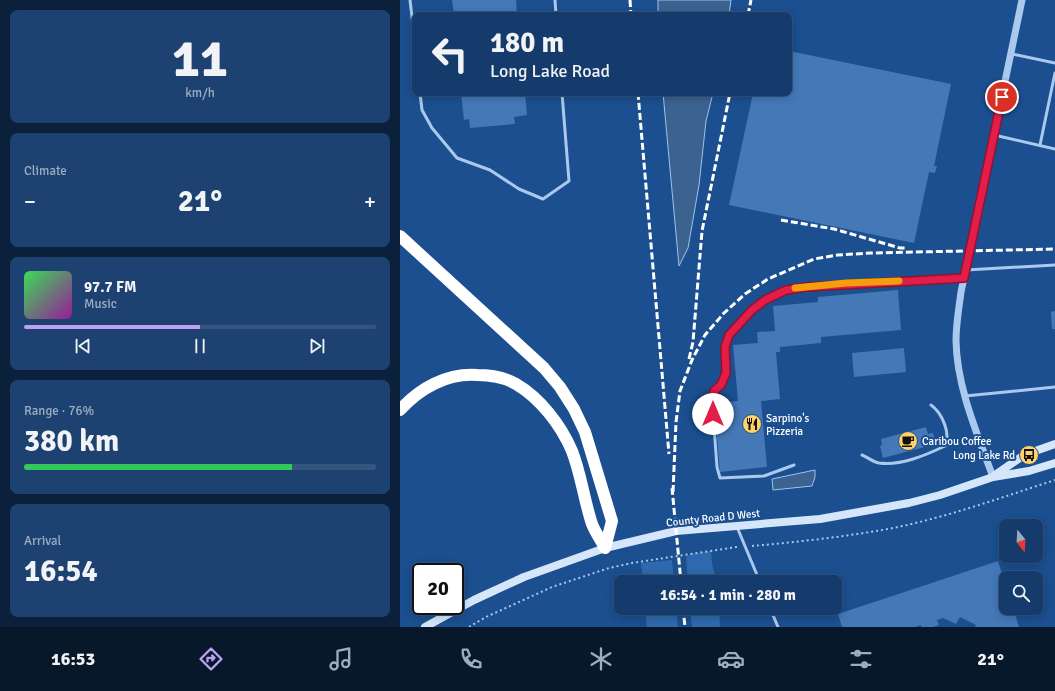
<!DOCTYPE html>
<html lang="en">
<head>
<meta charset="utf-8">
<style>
  body { margin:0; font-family:Signika,sans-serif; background:#1d4271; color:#f1f3f6; height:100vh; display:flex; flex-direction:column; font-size:15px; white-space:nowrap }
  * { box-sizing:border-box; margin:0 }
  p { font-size:13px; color:#9dadc1 }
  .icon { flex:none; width:22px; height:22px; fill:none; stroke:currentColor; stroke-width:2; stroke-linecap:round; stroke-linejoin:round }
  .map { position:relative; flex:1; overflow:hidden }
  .details { display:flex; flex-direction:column; gap:10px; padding:10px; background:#0b203b; width:400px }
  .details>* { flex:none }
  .hud { position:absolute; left:12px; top:12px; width:380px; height:84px; border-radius:8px; box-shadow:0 2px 10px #0003,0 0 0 1px #33557e; background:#143b6b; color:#f1f3f6; overflow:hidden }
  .needle { width:26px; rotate:162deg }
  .tools { position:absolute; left:599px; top:519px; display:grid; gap:8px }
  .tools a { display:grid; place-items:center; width:44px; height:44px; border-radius:8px; background:#143b6b; box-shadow:0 2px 10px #0003,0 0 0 1px #33557e; font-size:20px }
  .speed { position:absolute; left:12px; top:563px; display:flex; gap:8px; font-size:20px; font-weight:700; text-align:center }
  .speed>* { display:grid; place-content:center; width:52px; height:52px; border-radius:50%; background:#143b6b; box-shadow:0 2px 10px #0003,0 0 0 1px #33557e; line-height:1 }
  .speed .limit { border:2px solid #111; border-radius:6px; background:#fff; color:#111 }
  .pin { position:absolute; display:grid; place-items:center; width:34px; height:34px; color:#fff; margin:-17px; border:2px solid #fff; border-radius:50%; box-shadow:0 1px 4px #0007 }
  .me { position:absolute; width:44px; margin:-22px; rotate:0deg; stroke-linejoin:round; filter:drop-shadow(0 0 3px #0008) }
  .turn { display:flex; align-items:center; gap:14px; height:84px; padding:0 12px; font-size:18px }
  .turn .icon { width:52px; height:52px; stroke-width:2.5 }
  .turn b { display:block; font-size:28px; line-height:34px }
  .big { font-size:30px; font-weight:800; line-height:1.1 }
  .details .widget { flex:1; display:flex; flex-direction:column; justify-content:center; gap:6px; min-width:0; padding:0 14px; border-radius:8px; background:#1d4271 }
  .details .dial { align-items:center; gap:0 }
  .dial b { font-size:52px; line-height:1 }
  .song { display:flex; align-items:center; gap:12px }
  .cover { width:48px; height:48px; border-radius:6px; background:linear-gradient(135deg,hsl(130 70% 55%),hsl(300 70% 35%)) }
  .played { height:4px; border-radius:2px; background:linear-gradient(90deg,#bca0f2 50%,#33557e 50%) }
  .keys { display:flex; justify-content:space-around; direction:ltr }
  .heat { display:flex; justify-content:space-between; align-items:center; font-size:22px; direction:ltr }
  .charge { height:6px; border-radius:3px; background:linear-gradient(90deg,#34c759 76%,#33557e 0) }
  .trip { position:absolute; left:214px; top:575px; width:228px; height:40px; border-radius:8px; background:#143b6b; box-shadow:0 2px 10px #0003,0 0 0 1px #33557e; font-weight:800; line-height:40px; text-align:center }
  .dock { display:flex; height:64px; justify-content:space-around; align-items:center; background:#08182b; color:#9dadc1 }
  .dock .icon { width:28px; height:28px }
  .dock .on { color:#bca0f2 }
  .dock b { font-size:18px; color:#f1f3f6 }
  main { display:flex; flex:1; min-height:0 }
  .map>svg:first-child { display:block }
</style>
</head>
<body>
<main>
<section class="details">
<div class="widget dial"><b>11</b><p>km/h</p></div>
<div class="widget"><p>Climate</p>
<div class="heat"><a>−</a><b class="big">21°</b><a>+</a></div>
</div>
<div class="widget">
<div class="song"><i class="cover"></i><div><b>97.7 FM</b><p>Music</p></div></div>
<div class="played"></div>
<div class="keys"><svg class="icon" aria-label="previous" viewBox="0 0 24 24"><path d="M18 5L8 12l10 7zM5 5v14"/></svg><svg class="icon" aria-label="pause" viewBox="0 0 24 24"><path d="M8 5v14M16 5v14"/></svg><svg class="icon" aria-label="next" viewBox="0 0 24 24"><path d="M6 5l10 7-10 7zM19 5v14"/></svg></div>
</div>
<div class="widget"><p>Range · 76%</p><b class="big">380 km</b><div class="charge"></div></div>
<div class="widget"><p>Arrival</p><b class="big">16:54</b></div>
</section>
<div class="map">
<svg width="655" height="627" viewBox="0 0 655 627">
  <rect width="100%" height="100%" fill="#1b4f8f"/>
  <path fill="#2e69ad" d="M311 551 312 564 317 582H288L286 557 292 554Z
    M272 560 274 582H243L241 563Z
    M245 608H276L278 627H247Z
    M290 608H319L320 627H292Z"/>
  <path fill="#3c6290" stroke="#9cc4f0" d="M258 0H331L329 15H258Z
    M263 93H313L306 121 299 185 288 248 279 266Z
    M415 470V477L412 486 373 490 372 479Z"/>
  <path fill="#4478b7" d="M52 0H116L117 15H54Z
    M389 51 551 84 534 166H537L535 173 529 172 514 243 329 205 353 93H389Z
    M61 93H125L127 115 114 117 115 124 70 128 69 119 64 120Z
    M498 290 501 330 421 337V343L380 347V352H376L380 399 361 401 367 467 320 472 314 403 338 401 333 345 358 343 357 332 375 331 373 306 418 302V297Z
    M655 311V329H652L651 312Z
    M504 348 506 372 454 377 452 353Z
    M526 427 528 434 533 433 536 444 483 458 480 446 482 445 481 439Z
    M598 561 606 587V608H613L619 627H575L576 625 560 617 556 624 543 618 537 620 539 625 533 627H521V625L515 627H442L438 614Z"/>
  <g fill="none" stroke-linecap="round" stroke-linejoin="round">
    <path stroke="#a9c9ee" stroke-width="2" stroke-dasharray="2 3" stroke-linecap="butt" d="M352 546C397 542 443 537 488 529 545 518 600 498 655 480
      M69 627 86 617 152 587 209 568 232 563 337 547"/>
    <path stroke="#a9c9ee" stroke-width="3" d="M10 0 15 43
      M155 0 156 15
      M612 54 655 63
      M20 93 22 110 32 128 57 158 90 170 119 189 143 199 169 181 162 93
      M594 135 655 149
      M640 145 655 73
      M566 270 655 265
      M565 396 655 387
      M462 455C467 457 473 462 479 463 501 466 526 455 545 446 551 433 542 413 531 405
      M394 465 364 476 320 478 317 467 312 400 314 391 321 385 326 373 325 347 329 335 352 310 365 300 386 290 446 283 563 278
      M337 527 360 582
      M370 608 378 627"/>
    <path stroke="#a9c9ee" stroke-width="7" d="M593 477C577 433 557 388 556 341 556 324 559 308 561 292L622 0"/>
    <path stroke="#d6e6fa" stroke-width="8" d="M595 475 624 455 655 444
      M25 627 74 600 124 577 205 548 276 531 420 519 509 503 540 495 593 477 629 471 655 463"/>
    <path stroke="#fff" stroke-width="12" d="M0 236 144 368 160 387 174 409 185 432 212 521 205 548
      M0 410C20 388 47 373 77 375 90 375 104 377 116 384 140 398 161 425 172 451 181 474 184 500 192 524 195 532 201 540 205 548"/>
    <path stroke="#fff" stroke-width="3" stroke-dasharray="7 3" stroke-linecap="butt" d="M230 0 231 15
      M348 15 351 0
      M238 93 269 454
      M381 220 434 229 500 248H507
      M289 359 293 342 302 231 330 93
      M272 488 281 582
      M273 492 276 422 280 391 292 360 305 335 324 313 345 294 368 279 414 259 438 255 471 253 655 249
      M283 608 285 627"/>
  </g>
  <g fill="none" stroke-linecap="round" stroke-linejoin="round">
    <g stroke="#92132f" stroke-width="10">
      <path id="route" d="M313 414 312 400 314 391 321 385 326 373 325 347 329 335 352 310 365 300 386 290 407 287 564 278 602 97"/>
    </g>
    <use href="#route" stroke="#e11d48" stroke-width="7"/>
    <path stroke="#f59e0b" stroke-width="7" d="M395 288 446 283 499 281"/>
  </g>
  <defs>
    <g id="restaurant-disc" transform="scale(1)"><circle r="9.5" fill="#ffd166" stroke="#1b4f8f"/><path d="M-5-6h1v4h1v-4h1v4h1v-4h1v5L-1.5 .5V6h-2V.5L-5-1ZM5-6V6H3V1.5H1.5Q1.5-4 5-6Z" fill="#111"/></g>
    <g id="cafe-disc" transform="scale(1)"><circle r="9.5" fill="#ffd166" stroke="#1b4f8f"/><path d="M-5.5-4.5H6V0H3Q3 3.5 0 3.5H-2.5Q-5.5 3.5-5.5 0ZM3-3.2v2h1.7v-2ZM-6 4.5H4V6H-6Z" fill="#111"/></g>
    <g id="bus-disc" transform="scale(1)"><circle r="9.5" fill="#ffd166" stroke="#1b4f8f"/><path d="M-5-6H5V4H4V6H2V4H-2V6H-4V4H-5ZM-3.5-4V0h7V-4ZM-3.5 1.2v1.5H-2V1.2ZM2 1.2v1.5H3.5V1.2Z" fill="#111"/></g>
  </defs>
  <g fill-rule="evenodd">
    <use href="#restaurant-disc" x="352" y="424"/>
    <use href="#cafe-disc" x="508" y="441"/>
    <use href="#bus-disc" x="629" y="455"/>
  </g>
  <g text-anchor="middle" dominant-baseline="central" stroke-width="4" stroke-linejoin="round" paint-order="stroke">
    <g font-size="11" fill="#fff" stroke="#1b4f8f" text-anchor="start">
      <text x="366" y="418">Sarpino's<tspan x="366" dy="13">Pizzeria</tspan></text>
      <text x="522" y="441">Caribou Coffee</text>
      <text x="615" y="455" text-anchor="end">Long Lake Rd</text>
    </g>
    <g font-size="11" fill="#fff" stroke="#1b4f8f">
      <text transform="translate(313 518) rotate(-6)">County Road D West</text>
    </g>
  </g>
</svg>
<div class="tools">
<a><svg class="needle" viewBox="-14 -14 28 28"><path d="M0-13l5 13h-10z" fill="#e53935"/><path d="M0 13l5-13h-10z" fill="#9dadc1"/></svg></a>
<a><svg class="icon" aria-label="search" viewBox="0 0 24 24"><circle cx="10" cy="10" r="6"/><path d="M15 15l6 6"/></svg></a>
</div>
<div class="speed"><div class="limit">20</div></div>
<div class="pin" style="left:602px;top:97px;background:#d93025"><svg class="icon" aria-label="arrive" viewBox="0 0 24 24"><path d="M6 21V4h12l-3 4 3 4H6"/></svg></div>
<svg class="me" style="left:313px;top:414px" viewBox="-20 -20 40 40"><circle r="19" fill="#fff"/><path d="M0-13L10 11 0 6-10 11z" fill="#e11d48"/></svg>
<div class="trip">16:54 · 1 min · 280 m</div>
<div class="hud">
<div class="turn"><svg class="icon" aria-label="left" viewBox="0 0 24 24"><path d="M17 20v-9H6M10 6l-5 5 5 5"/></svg><div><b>180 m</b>Long Lake Road</div></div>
</div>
</div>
</main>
<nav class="dock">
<b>16:53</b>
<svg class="icon on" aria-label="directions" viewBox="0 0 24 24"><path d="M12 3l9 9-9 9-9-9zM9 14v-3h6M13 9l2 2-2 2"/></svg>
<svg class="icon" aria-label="music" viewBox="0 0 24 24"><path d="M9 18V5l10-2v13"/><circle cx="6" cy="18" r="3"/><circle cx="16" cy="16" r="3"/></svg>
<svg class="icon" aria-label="phone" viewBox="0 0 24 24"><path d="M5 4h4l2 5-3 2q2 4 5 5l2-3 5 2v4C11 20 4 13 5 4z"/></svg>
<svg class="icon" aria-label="climate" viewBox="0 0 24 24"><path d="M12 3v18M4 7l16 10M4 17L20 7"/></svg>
<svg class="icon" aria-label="car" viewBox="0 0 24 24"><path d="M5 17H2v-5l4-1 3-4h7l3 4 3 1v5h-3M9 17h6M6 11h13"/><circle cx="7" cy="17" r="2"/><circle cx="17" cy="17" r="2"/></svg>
<svg class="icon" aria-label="filters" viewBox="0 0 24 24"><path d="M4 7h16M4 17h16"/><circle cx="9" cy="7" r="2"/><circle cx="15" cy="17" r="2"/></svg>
<b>21°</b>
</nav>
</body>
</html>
